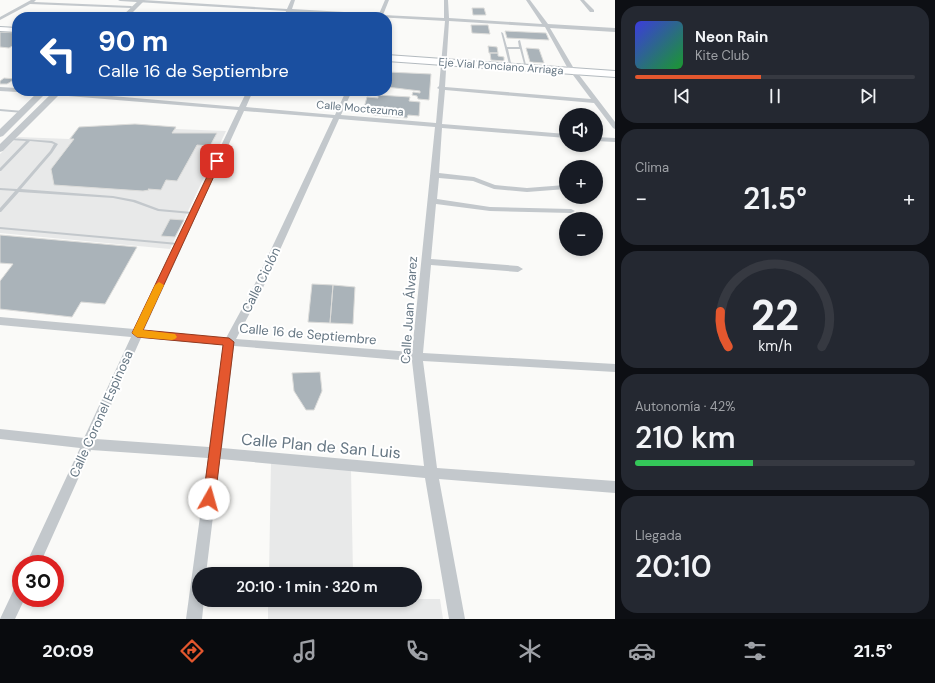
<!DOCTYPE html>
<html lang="es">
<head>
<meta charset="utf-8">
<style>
  body { margin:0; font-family:"DM Sans",sans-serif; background:#242831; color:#f1f3f6; height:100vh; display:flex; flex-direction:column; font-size:15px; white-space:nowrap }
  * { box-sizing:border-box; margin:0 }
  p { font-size:13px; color:#9ea1a6 }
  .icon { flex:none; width:22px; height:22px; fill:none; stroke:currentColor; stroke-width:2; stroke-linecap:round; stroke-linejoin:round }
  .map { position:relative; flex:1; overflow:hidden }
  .drawer { display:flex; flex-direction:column; gap:6px; padding:6px; background:#0d0f14; width:320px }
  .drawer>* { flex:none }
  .banner { position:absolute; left:12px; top:12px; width:380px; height:84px; border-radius:16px; box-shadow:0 2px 6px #0003; background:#1a4fa0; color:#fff; overflow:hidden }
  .buttons { position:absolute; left:559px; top:108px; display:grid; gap:8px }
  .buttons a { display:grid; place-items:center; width:44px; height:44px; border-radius:50%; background:#171b24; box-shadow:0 2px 6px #0003; font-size:20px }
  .speed { position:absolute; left:12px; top:555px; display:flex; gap:8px; font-size:20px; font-weight:700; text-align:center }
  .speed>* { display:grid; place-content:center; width:52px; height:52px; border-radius:50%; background:#171b24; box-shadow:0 2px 6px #0003; line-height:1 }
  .speed .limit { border:6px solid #d22; background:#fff; color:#111 }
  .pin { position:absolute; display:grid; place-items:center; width:34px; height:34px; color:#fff; margin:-17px; border-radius:8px; box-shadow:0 2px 6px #0006 }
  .me { position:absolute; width:44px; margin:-22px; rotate:7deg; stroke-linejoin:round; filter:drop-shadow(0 0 3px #0008) }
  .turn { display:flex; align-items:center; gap:14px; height:84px; padding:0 20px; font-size:18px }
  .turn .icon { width:52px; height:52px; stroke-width:2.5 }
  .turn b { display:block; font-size:28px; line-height:34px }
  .big { font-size:30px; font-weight:600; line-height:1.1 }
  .drawer .tile { flex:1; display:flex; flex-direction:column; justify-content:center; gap:6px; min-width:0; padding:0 14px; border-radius:16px; background:#242831 }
  .drawer .dial { align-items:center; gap:0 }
  .dial svg { height:104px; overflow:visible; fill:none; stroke:#363941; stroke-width:7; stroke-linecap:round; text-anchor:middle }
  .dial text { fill:#f1f3f6; stroke:none }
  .song { display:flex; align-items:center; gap:12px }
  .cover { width:48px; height:48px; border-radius:6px; background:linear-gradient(135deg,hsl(240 70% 55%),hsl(130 70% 35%)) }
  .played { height:4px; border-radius:2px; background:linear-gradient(90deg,#e4572e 45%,#363941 45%) }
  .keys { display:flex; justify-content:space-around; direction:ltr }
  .heat { display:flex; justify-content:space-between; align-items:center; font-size:22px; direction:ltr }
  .charge { height:6px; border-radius:3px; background:linear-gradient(90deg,#34c759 42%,#363941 0) }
  .trip { position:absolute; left:192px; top:567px; width:230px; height:40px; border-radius:20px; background:#171b24; box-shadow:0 2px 6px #0003; font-weight:600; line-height:40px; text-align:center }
  .tab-bar { display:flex; height:64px; justify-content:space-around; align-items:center; background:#090b0e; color:#9ea1a6 }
  .tab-bar .icon { width:28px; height:28px }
  .tab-bar .active { color:#e4572e }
  .tab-bar b { font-size:18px; color:#f1f3f6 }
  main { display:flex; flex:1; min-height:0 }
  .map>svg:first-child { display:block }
</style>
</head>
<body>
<main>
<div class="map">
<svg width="615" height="619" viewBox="0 0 615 619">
  <rect width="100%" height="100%" fill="#fafaf8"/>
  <path fill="#e8e9e9" d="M135 124 176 127V129L226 131 170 249 0 233V154L18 137 69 139 79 127Z
    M271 462 351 469 353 574H269Z
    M415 599H440L443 619H268V600H415Z"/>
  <path fill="#aab3b9" stroke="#dcdcda" d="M472 8H484L486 15H473Z
    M471 25H488L490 34 472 33Z
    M505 31 546 33 549 40 507 38Z
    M0 32 17 33V43L9 48 0 47Z
    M488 46 497 47 498 53H489Z
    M526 48 539 49 544 63 530 62Z
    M490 53H498V56L504 57V61L491 60Z
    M387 72 431 74 429 100 418 99 417 96 412 95 413 92 420 93V91L387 87V81H390L391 75H387Z
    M4 78 15 79 7 84H0V81Z
    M378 95 410 97 409 101 420 102 419 116 408 115 407 118 373 115 374 112 363 111 367 97 378 98Z
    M135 124 176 127 172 133H217L210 146 197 145 177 181 166 180 161 190 148 189 149 190 143 191 54 185 51 169 74 139H70L79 127Z
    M170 219 184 220 175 237 161 236Z
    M0 235 137 247 105 304 81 302 72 317 0 309V281L13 264 0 263Z
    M312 284 333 285 330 323 308 322Z
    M333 285 355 287 353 324 330 323Z
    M320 372 322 391 314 410H306L294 391 292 373Z"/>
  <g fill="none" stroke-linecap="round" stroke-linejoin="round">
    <g stroke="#b3babf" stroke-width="2">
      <path id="secondary" d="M0 27 17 28V32L0 31Z
        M387 55 615 71V77L387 61Z"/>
    </g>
    <path fill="#c3c8cc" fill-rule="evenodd" d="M134 15 133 17H107L108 16Z
      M501 32 503 33 507 47H519L518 41 520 40 526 65 524 64 520 49H508L511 63 509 64Z
      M0 109 23 111 25 112 23 113 0 111Z
      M9 138 52 141 58 144 52 153 21 189 113 196 135 200 159 209 192 212 194 213 192 214 158 211 133 202 113 198 19 192 1 212H0V208L15 191 0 190V188L17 189 50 151 54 144 51 143 30 141 1 171H0V168L26 141 10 140 8 139Z
      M0 227 178 243 180 244 178 245 0 229Z"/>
    <path fill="#c3c8cc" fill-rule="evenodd" d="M31 0H36L34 2 131 6 133 7 131 8 30 4 0 20V17Z
      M118 0H143L287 9 291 0H295L292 9 379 14 385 0H389L383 15 444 18V0H448L449 18 542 24 526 0H530L548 24 615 28V32L550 28 573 67 615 122V129L613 128 594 103 445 90 442 124 566 134V138L442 128 439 173 474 177 495 185 527 188 565 185 566 189 527 192 494 189 473 181 439 178 437 199 490 207 571 209 575 211 571 213 490 211 436 204 431 259 518 266 523 269 518 272 431 265 423 353 615 364V372L423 361 437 468 615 481V493L439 479 465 619H449L425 478 220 459 206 574H199V600H204L202 619H186L208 458 91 450 40 564H26L80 448 0 439V429L84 438 131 337 0 325V317L134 329 238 110 32 93 29 91H54L239 107 245 95 223 93 220 91H253L246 107 335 115 346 91H352L341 115 436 123 439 89 437 88 439 86 445 21 291 12 287 16 285 15 286 11 120 1ZM449 21 545 27 567 67 591 99 445 87ZM244 111 333 118 251 292 226 338 144 330ZM339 119 435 127 412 352 236 339 261 292ZM141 338 223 345 209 447 96 439ZM234 346 412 361 424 466 222 448Z
      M580 0H584L594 10V12H590Z
      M0 87 17 88V91H19L17 92 0 91Z
      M596 137 615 138V142L596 141Z
      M21 583V598H25L15 619H0L16 585Z"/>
    <path fill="#c3c8cc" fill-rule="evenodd" d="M139 0H145L128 17H121Z
      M39 91H48L3 136 0 137V129Z
      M54 91H63L3 151 0 152V144Z"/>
    <use href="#secondary" fill="#fff" fill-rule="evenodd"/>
  </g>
  <path fill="#e4572e" stroke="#94391e" d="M215 160 221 161 143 330 229 338 234 342 215 499 213 503 209 504 204 503 203 499 223 345 137 337 132 333Z"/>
  <path fill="#f59e0b" d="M159 282 164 285 143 330 175 334 177 337 175 339 172 340 137 337 132 333 155 285Z"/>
  <g text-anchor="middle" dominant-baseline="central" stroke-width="4" stroke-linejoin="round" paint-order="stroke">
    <g font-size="11" fill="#657683" stroke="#fff">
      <text transform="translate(501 66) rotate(4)">Eje Vial Ponciano Arriaga</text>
      <text transform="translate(360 108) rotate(5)">Calle Moctezuma</text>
    </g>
    <g font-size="13" fill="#657683" stroke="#fff">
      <text transform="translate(261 280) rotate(-64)">Calle Ciclón</text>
      <text transform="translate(409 310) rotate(-86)">Calle Juan Álvarez</text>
      <text transform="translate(308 334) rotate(5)">Calle 16 de Septiembre</text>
      <text transform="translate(101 414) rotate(-66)">Calle Coronel Espinosa</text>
    </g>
    <g font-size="16" fill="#657683" stroke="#fff">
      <text transform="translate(321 446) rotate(5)">Calle Plan de San Luis</text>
    </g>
  </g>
</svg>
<div class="buttons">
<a><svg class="icon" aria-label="sound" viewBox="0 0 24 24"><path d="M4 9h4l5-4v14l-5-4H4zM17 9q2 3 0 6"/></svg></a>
<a>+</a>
<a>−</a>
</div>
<div class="speed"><div class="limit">30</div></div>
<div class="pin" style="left:217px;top:161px;background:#d93025"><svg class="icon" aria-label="arrive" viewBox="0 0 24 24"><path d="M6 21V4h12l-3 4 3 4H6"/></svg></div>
<svg class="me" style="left:209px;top:499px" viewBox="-20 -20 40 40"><circle r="19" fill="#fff"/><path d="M0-13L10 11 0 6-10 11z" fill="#e4572e"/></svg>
<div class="trip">20:10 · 1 min · 320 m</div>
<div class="banner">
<div class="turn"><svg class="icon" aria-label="left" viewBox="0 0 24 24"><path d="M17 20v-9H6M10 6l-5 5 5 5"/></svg><div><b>90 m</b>Calle 16 de Septiembre</div></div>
</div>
</div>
<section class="drawer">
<div class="tile">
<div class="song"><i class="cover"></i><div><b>Neon Rain</b><p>Kite Club</p></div></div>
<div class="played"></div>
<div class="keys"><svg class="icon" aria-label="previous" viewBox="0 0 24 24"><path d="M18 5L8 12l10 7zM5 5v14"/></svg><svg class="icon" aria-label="pause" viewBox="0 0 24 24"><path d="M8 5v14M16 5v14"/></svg><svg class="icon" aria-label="next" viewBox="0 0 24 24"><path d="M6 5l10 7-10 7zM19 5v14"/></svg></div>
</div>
<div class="tile"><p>Clima</p>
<div class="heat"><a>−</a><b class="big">21.5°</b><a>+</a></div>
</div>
<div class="tile dial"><svg viewBox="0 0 100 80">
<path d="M14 69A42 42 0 1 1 86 69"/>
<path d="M14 69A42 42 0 0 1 8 42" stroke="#e4572e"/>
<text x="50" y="56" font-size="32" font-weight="700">22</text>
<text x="50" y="72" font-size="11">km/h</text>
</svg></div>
<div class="tile"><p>Autonomía · 42%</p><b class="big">210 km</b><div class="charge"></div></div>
<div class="tile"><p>Llegada</p><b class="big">20:10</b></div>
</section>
</main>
<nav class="tab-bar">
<b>20:09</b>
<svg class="icon active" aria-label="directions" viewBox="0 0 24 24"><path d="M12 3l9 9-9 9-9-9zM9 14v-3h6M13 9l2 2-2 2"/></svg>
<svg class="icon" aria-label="music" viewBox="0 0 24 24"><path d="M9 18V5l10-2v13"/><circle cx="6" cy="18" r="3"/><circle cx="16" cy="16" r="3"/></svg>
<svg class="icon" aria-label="phone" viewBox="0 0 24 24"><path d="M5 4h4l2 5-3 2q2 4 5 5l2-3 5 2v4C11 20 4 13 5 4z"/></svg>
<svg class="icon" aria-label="climate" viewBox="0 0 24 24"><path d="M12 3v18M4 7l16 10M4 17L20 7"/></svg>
<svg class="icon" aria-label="car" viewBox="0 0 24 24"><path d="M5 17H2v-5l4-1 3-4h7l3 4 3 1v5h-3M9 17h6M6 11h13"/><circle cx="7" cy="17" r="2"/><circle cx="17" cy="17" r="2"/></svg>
<svg class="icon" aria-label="filters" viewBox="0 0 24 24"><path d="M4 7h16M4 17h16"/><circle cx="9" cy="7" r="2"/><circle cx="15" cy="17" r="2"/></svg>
<b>21.5°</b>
</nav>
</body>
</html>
